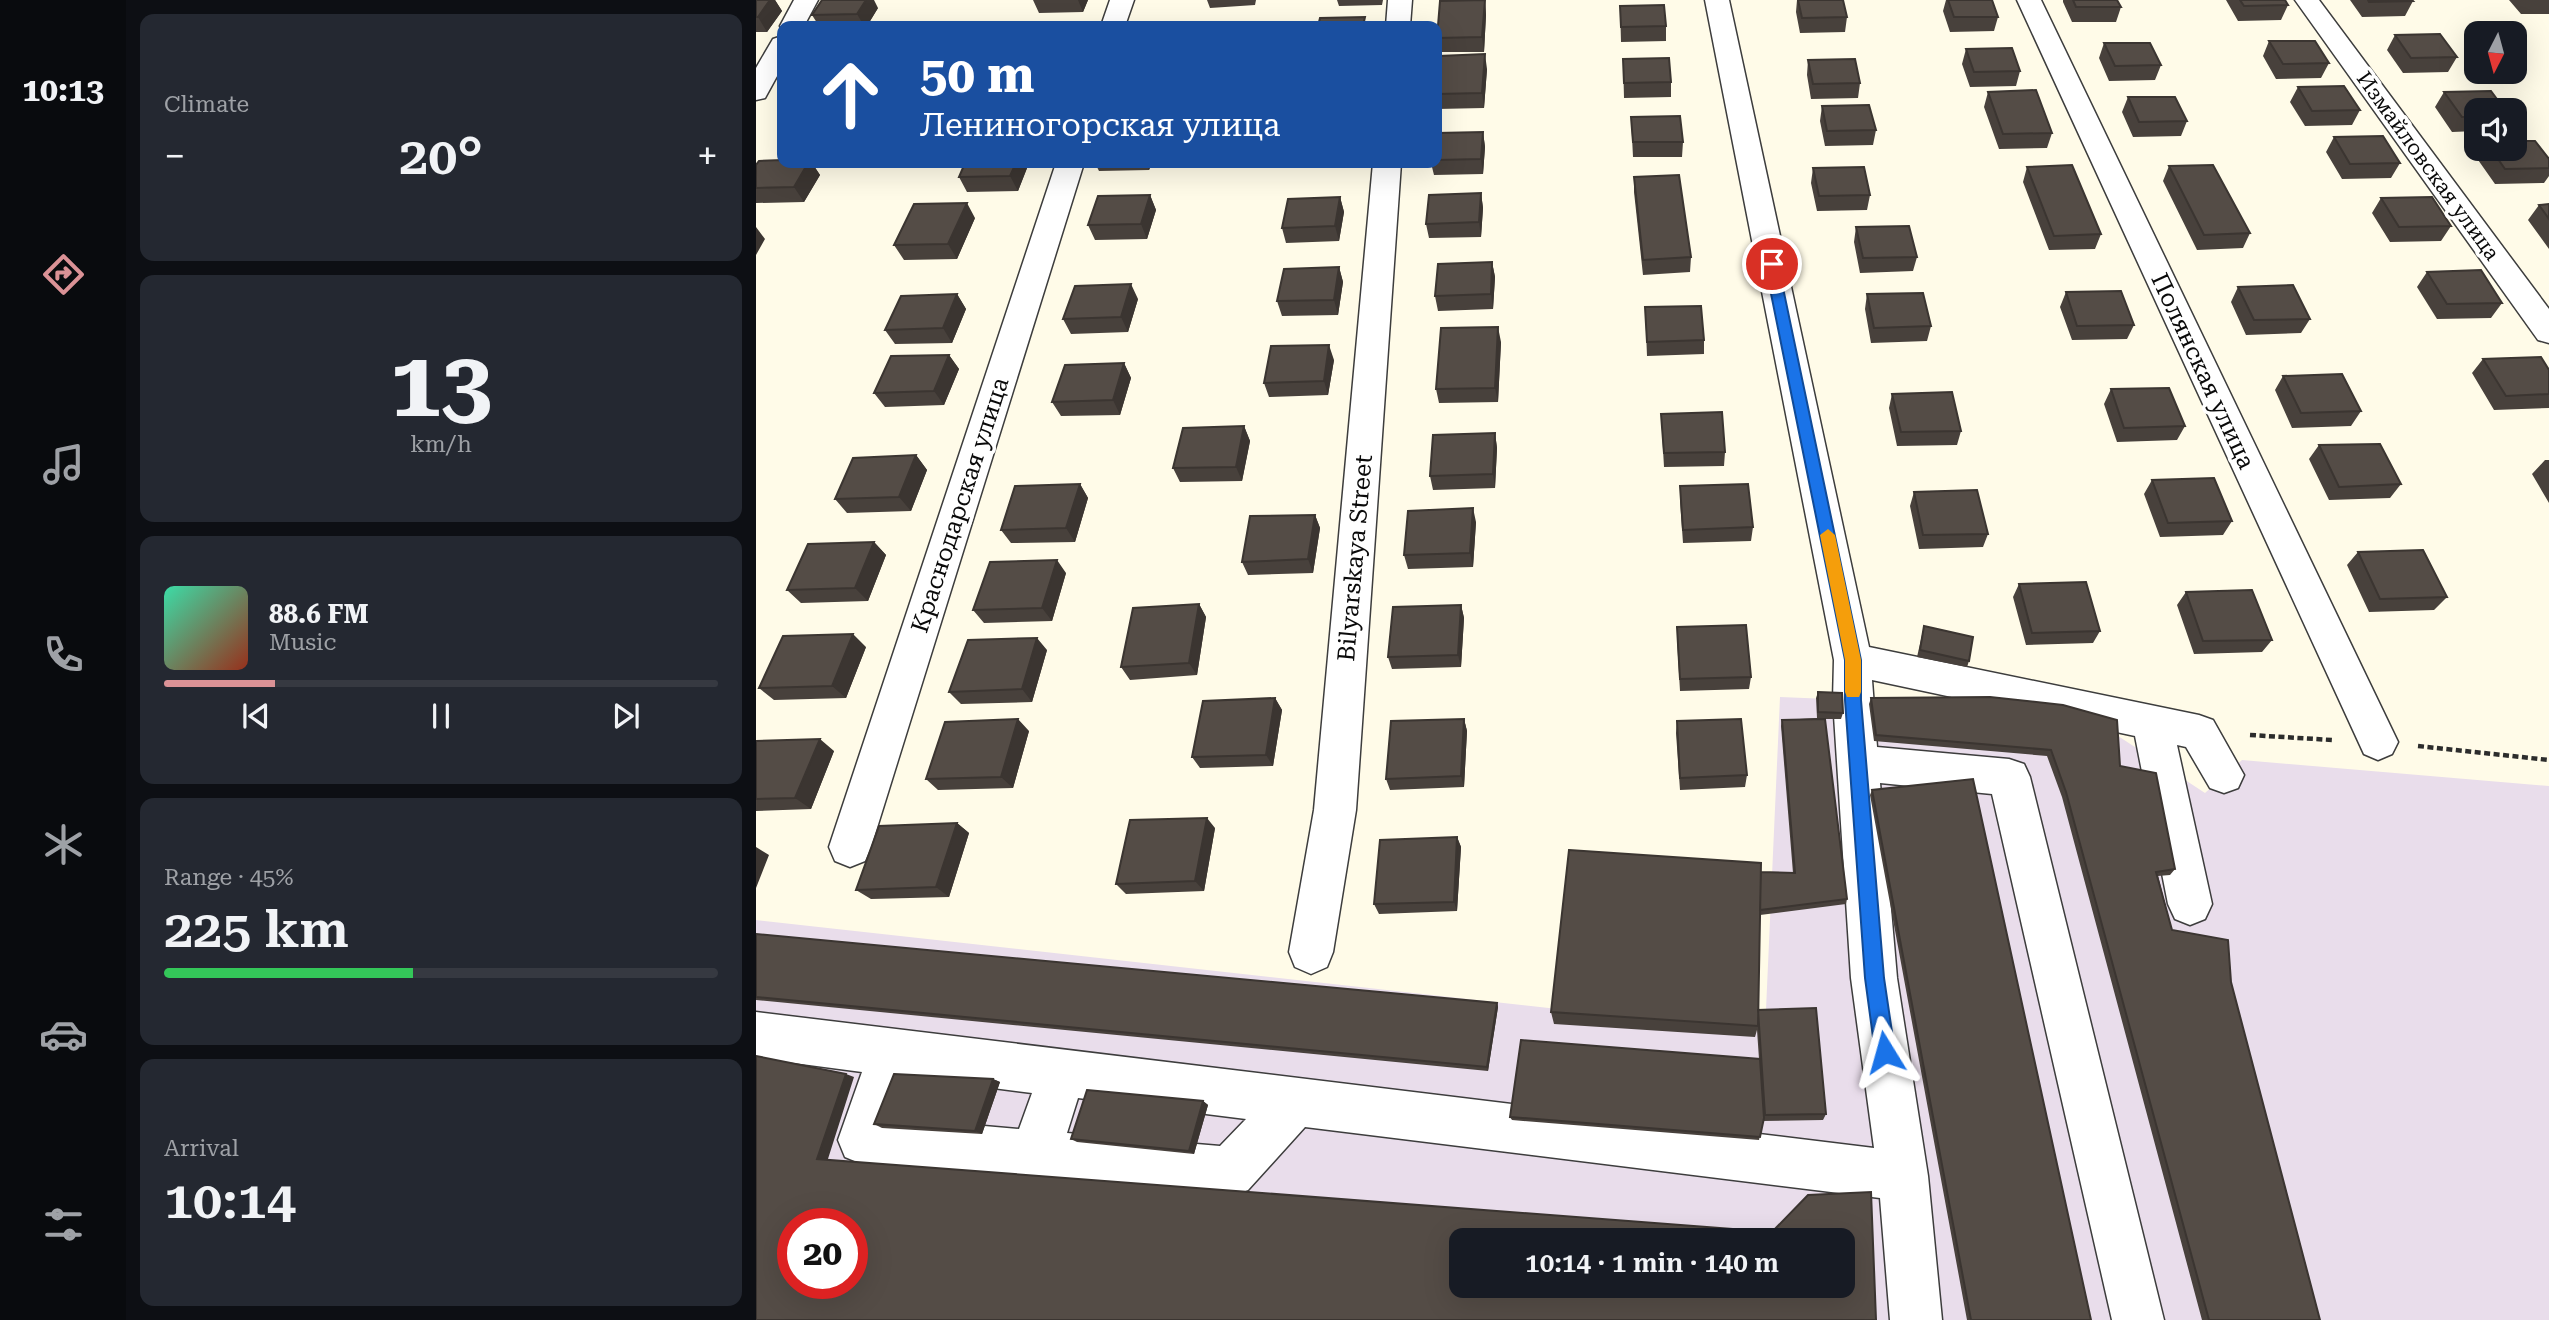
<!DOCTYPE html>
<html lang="en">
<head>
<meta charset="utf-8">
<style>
  body { margin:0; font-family:"Roboto Serif",serif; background:#242831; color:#f1f3f6; height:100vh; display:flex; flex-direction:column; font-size:26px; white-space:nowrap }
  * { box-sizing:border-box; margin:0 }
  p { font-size:23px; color:#9ea1a6 }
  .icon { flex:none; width:38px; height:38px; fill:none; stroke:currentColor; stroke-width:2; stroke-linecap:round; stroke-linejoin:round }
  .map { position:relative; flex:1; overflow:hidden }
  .panel { display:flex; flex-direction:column; gap:14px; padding:14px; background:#0d0f14; width:630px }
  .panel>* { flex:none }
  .guide { position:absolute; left:21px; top:21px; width:665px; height:147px; border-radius:14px; box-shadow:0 7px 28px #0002; background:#1a4fa0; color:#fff; overflow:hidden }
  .needle { width:46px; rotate:186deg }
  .fabs { position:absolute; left:1708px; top:21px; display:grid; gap:14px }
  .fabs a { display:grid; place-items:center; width:63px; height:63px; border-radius:14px; background:#171b24; box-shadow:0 7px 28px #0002; font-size:35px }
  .speed { position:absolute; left:21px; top:1208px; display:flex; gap:14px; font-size:35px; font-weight:700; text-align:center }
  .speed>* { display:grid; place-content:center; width:91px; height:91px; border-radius:50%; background:#171b24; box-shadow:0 7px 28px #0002; line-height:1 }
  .speed .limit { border:10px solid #d22; background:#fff; color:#111 }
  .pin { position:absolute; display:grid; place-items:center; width:60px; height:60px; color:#fff; margin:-30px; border:4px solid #fff; border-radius:50%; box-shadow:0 2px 7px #0007 }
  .me { position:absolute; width:77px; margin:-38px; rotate:352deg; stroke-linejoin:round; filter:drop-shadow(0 0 5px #0008) }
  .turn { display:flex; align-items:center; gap:24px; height:147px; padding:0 28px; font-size:32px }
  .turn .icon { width:91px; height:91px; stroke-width:2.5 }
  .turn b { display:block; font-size:49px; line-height:60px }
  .big { font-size:52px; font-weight:600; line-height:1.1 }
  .panel .card { flex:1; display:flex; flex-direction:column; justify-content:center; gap:10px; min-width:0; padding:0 24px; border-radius:14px; background:#242831 }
  .panel .dial { align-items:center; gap:0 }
  .dial b { font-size:91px; line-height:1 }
  .song { display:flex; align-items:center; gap:21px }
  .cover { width:84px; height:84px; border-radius:10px; background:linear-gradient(135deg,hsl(160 70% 55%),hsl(10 70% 35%)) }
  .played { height:7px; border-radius:4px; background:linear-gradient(90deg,#db9296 20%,#363941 20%) }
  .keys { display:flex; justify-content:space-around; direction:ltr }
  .heat { display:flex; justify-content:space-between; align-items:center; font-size:38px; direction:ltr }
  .charge { height:10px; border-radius:5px; background:linear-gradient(90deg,#34c759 45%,#363941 0) }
  .trip { position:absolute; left:693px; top:1228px; width:406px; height:70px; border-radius:14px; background:#171b24; box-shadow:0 7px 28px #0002; font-weight:600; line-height:70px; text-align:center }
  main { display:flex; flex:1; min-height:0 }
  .dock { display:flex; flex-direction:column; width:126px; justify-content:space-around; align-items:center; background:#090b0e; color:#9ea1a6 }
  .dock .icon { width:49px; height:49px }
  .dock .selected { color:#db9296 }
  .dock b { font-size:32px; color:#f1f3f6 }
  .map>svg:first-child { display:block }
</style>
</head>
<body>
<main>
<nav class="dock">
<b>10:13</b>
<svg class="icon selected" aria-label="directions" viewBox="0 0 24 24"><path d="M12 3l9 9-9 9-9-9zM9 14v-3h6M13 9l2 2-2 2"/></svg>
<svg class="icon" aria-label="music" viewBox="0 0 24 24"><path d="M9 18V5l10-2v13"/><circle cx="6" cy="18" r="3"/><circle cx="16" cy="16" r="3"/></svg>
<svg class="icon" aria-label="phone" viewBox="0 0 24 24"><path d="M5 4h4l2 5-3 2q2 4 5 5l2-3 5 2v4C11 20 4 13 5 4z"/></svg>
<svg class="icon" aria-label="climate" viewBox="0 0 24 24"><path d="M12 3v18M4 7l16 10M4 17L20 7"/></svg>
<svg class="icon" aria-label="car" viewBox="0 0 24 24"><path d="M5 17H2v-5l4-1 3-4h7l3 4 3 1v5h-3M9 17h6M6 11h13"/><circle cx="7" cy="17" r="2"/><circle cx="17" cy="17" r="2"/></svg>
<svg class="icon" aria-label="filters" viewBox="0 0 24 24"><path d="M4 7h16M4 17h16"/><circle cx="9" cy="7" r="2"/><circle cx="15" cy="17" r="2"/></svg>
</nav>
<section class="panel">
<div class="card"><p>Climate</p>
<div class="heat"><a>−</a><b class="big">20°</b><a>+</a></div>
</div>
<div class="card dial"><b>13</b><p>km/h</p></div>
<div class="card">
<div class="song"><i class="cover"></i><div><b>88.6 FM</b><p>Music</p></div></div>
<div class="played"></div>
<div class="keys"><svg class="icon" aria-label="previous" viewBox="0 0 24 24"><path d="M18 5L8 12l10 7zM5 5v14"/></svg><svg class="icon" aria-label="pause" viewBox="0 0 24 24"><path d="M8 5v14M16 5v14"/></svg><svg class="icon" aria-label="next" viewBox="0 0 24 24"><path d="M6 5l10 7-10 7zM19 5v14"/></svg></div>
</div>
<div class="card"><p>Range · 45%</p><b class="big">225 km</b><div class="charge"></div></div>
<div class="card"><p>Arrival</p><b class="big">10:14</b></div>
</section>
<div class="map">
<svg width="1793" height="1320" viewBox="0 0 1793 1320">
  <rect width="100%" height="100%" fill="#fffbe8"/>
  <path fill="#e9ddeb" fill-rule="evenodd" d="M1024 697 1097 700 1356 732 1449 793 1486 760 1793 786V1320H0V920L1009 1032ZM37 1223H96V1283H37ZM705 1241H1087V1286H705Z"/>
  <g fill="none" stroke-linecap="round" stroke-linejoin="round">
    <g stroke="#3d3d3d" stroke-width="3">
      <path id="minor" d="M38 0H62L48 26H26V30L24 26Z
        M354 0H378L369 26H345Z
        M632 0H656L654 26H630Z
        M949 0H973L1113 647 1443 715 1457 720 1488 775 1482 788 1468 793 1454 788 1430 747 1421 745 1456 904 1449 919 1434 925 1419 919 1412 904 1379 736 1116 680 1121 747 1253 759 1268 764 1274 777 1408 1320H1356L1236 794 1124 783 1141 978 1172 1176 1186 1320H1134L1124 1198 549 1127 492 1190 474 1197 106 1164 89 1157 82 1140 106 1072 0 1058V1012L1118 1148 1095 978 1077 700 1078 660ZM152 1077 276 1093 263 1129 138 1118ZM322 1098 490 1119 464 1146 311 1133Z
        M1261 0H1285L1642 742 1636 754 1622 760 1608 754Z
        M1539 0H1563L1793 309V343L1782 340Z
        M26 36V67L9 98 0 100V68L17 39Z
        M300 163H328L115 847 109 861 94 867 79 861 73 847Z
        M617 163H645L600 810 577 952 571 967 555 974 539 967 533 952 558 810Z"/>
    </g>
    <path stroke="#2c2c2c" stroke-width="4.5" stroke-dasharray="6 3.5" stroke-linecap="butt" d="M1494 735 1576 740
      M1662 746 1793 760"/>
    <use href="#minor" fill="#fff" fill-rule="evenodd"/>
  </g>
  <path fill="#48413c" d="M0 0H19L26 11 11 32H0Z
    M277 0H332L327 12 283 13Z
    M451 0H500L499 5 454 8Z
    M581 0H627L626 5 583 6Z
    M729 0 730 15 728 52H682L681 32Z
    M1041 0H1087L1091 17 1089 32 1044 33 1040 12Z
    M1190 0H1236L1242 17 1238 31 1194 32 1187 11Z
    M1307 0H1361L1365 7 1360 22H1316L1307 2Z
    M1470 0H1529L1532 5 1525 20 1482 21Z
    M1594 0H1656L1657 1 1649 16 1606 17Z
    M1753 0H1793V14H1765Z
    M864 6 910 26V41L865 42Z
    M122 8 111 26H63L56 15Z
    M1639 35 1701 57 1692 72 1647 73 1631 50Z
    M1513 41 1573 63 1565 78 1520 79 1507 56Z
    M1348 43 1405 65 1399 80 1353 81 1343 58Z
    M1210 49 1264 71 1260 86 1214 87 1206 64Z
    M867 59 915 82V97L868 98Z
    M1052 60 1104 83 1102 98 1055 99 1051 75Z
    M731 69 728 108 681 109V72Z
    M1542 87 1604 110 1596 125 1549 126 1534 102Z
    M1232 92 1296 133 1291 148 1243 149 1228 107Z
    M1688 92 1720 110V131L1696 132 1679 107Z
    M1372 97 1431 121 1425 136 1377 137 1366 112Z
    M1066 106 1120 130 1117 145 1069 146 1064 121Z
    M875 117 927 142 926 157H877Z
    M727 132 729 147 727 174 678 175 675 163H681V133Z
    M1578 137 1644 163 1635 178 1586 179 1570 152Z
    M1726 149H1759L1793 159V176L1788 183 1739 184 1720 157Z
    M26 163H56L64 175 48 202 0 203V165Z
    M209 163H273L262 191 211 192 203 177Z
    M339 163H396L393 170 343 171Z
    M533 163H575V165H534Z
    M1413 166 1494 233 1487 248 1441 250 1407 181Z
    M1271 167 1345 234 1339 249 1293 250 1267 182Z
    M1057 168 1114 195 1111 210 1061 211 1055 183Z
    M878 177 935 257 934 272 887 275 878 192Z
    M725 193 727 208 725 237 673 238 670 224Z
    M394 195 400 210 391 239 339 240 332 225Z
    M584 197 588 212 583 241 530 243 526 228Z
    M1625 198 1695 226 1685 241 1634 242 1616 213Z
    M1793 204V249L1772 220 1783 205Z
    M219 218 201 259 148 260 138 245Z
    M1100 227 1161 257 1157 271 1104 273 1098 242Z
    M736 262 739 277 737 309 682 311 679 296Z
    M583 267 587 282 582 315 526 316 521 301Z
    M1671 272 1746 303 1735 318 1681 319 1661 287Z
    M1482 287 1554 319 1545 333 1490 335 1475 302Z
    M1310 292 1378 325 1371 339 1316 340 1304 307Z
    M201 294 210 309 196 343 139 344 129 330Z
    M1111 294 1175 326 1171 341 1115 343 1109 309Z
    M382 299 372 332 315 334 307 319Z
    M889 307 948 340V354L891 356Z
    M745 342 742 402 683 403 680 389Z
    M193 355 203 369 188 405 129 407 118 393Z
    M1727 359 1793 370V408L1738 410 1716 373Z
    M578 360 572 395 513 397 508 383Z
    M368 363 375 378 364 415 305 416 296 402Z
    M1527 376 1605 411 1595 426 1536 428 1519 390Z
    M1355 389 1429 426 1421 440 1361 442 1348 404Z
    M1136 394 1205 431 1201 445 1141 446 1133 408Z
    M905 414 969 452 968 466 908 467Z
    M488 426 494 441 486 481 424 482 417 468Z
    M739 433 741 448 739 488 677 490 674 476Z
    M1563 445 1645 484 1634 498 1573 500 1553 459Z
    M160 455 171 470 155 511 91 513 79 499Z
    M1789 460H1793V503L1776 474Z
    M1396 480 1476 521 1467 535 1404 537 1388 494Z
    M324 484 332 498 319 542 255 543 245 530Z
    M924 486 997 527 995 541 927 543 924 500Z
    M1158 492 1232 534 1227 547 1163 549 1154 506Z
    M559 515 564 528 557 573 492 575 486 562Z
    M720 522 717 567 652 569 648 555Z
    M118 542 130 555 112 601 45 603 31 590Z
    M1602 552 1691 597 1678 610 1613 612 1591 565Z
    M310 573 296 621 228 623 217 610Z
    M1263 584 1344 631 1337 643 1270 645 1257 597Z
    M1430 592 1516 640 1506 652 1438 654 1421 605Z
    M443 604 450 617 441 675 374 680 365 667Z
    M705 605 708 618 705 667 636 669 632 657Z
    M1168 626 1213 661 1211 667 1161 657Z
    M921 627 995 677 993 689 924 691 921 640Z
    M110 647 90 698 18 700 3 688Z
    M291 650 276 702 205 704 193 692Z
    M1062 692 1087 713 1085 719H1069L1091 899 1090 904 1004 915 1002 1010 1070 1114 1067 1120 1007 1121 1003 1140 756 1120 754 1117 1003 1059 1001 1030 999 1037 798 1024 795 1012 1037 873 1025 726 1026 720 1061 718 1060 698Z
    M519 698 526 710 517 766 444 768 436 757Z
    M1115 698 1364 766 1419 869 1414 875 1402 876 1416 930 1564 1320H1446L1306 797 1291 756 1118 741 1113 704Z
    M708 719 711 731 708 787 634 790 630 779Z
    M921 721 991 775 989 787 924 790 920 733Z
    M273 731 257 788 182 790 170 779Z
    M0 741 78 751 55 809 0 811Z
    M1116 790 1335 1320H1211L1114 795Z
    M201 823 213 833 193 897 115 899 100 890Z
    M459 828 448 891 370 894 360 884Z
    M701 837 705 847 701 911 623 914 618 904Z
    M0 934 741 1003 742 1007 732 1071 0 1000Z
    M237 1079 244 1082 226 1134 126 1128 118 1124Z
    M447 1101 452 1105 438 1154 321 1142 315 1139Z"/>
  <path fill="#3b3531" d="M14 0H19L26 11 11 32 2 17Z
    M110 0H118L122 8 111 26H108L101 14Z
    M322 0H332L327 12Z
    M729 0 730 15 728 52 726 37Z
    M729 54 731 69 728 108 726 93Z
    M727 132 729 147 727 174 725 159Z
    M52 163H56L64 175 48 202 38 187Z
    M260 163H273L262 191 254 176Z
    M390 163H396L393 170Z
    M725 193 727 208 725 237 723 222Z
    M394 195 400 210 391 239 385 224Z
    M584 197 588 212 583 241 579 226Z
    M211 203 219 218 201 259 192 244Z
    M0 227 9 239 0 255Z
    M736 262 739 277 737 309 735 294Z
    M583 267 587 282 582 315 578 300Z
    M375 284 382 299 372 332 365 317Z
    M201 294 210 309 196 343 187 328Z
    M742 327 745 342 742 402 739 388Z
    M573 345 578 360 572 395 568 381Z
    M193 355 203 369 188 405 178 391Z
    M368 363 375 378 364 415 357 400Z
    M488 426 494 441 486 481 480 467Z
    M739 433 741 448 739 488 737 474Z
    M160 455 171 470 155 511 143 497Z
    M324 484 332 498 319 542 310 528Z
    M717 508 720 522 717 567 714 553Z
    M559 515 564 528 557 573 552 559Z
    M118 542 130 555 112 601 99 588Z
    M301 560 310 573 296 621 286 608Z
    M443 604 450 617 441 675 433 663Z
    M705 605 708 618 705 667 702 655Z
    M97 634 110 647 90 698 76 686Z
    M281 638 291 650 276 702 266 689Z
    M519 698 526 710 517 766 510 755Z
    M262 719 273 731 257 788 245 777Z
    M708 719 711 731 708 787 705 776Z
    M64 739 78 751 55 809 39 798Z
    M451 818 459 828 448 891 439 881Z
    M201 823 213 833 193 897 180 887Z
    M701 837 705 847 701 911 698 902Z
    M0 847 13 855 0 888Z
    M741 1003 742 1007 732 1071 731 1067Z
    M90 1074 98 1077 71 1162 61 1159Z
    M237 1079 244 1082 226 1134 219 1131Z
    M447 1101 452 1105 438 1154 433 1151Z"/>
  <path fill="#544c46" stroke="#3b3531" stroke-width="2" fill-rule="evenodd" d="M0 0H14L2 17H0Z
    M66 0H110L101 14 56 15Z
    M729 0 726 37 681 38 684 1Z
    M1042 0H1087L1091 17 1046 18Z
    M1192 0H1236L1242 17H1198Z
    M1317 0H1361L1365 7H1320Z
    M1484 0H1529L1532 5 1488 6Z
    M1612 0H1656L1657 1 1613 2Z
    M908 5 910 26 865 27 864 6Z
    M609 17 607 26H562L564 18Z
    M432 25 431 26H395Z
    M1684 34 1701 57 1655 58 1639 35Z
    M1513 41H1559L1573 63 1527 64Z
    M1348 43H1394L1405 65 1359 66Z
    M1256 48 1264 71 1218 72 1210 49Z
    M729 54 726 93 681 94V72L683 56Z
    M913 58 915 82 868 83 867 59Z
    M1099 59 1104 83 1057 84 1052 60Z
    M1588 86 1604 110 1556 111 1542 87Z
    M1280 90 1296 133 1247 134 1232 92Z
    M1735 91 1749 110H1720V117H1706L1688 92Z
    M1372 97H1419L1431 121 1383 122Z
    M1113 105 1120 130 1071 131 1066 106Z
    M924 116 927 142H877L875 117Z
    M727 132 725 159 681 160V133Z
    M1627 136 1644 163 1594 164 1578 137Z
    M1759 141H1779L1793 159V168L1749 169 1735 149H1759Z
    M26 160V163H52L38 187 0 188V165L3 161Z
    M209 163H260L254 176 203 177Z
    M1316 165 1345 234 1298 236 1271 167Z
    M1457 165 1494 233 1448 235 1413 166Z
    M1108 167 1114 195 1063 196 1057 168Z
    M923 175 935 257 887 260 878 177Z
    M725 193 723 222 670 224 673 195Z
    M394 195 385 224 332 225 342 196Z
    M584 197 579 226 526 228 532 199Z
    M1676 197 1695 226 1643 227 1625 198Z
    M211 203 192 244 138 245 158 204Z
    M1793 204V219L1783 205Z
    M1153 226 1161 257 1107 258 1100 227Z
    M736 262 735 294 679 296 682 264Z
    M583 267 578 300 521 301 528 269Z
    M1725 270 1746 303 1691 304 1671 272Z
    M375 284 365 317 307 319 319 286Z
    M1537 285 1554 319 1498 320 1482 287Z
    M1365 291 1378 325 1321 326 1310 292Z
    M1167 293 1175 326 1118 328 1111 294Z
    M201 294 187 328 129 330 145 296Z
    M945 306 948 340 891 342 889 307Z
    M742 327 739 388 680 389 685 328Z
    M573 345 568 381 508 383 515 346Z
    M193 355 178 391 118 393 135 356Z
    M1785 357 1793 370V394L1750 396 1727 359Z
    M368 363 357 400 296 402 309 365Z
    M1586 374 1605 411 1545 413 1527 376Z
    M1413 388 1429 426 1368 428 1355 389Z
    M1196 392 1205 431 1145 432 1136 394Z
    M966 412 969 452 908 453 905 414Z
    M488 426 480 467 417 468 427 428Z
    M739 433 737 474 674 476 677 435Z
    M1624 444 1645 484 1583 487 1563 445Z
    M160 455 143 497 79 499 97 458Z
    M1458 478 1476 521 1412 523 1396 480Z
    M324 484 310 528 245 530 259 486Z
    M992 484 997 527 927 530 924 486Z
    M1221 490 1232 534 1167 535 1158 492Z
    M717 508 714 553 648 555 652 511Z
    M559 515 552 559 486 562 494 516Z
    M118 542 99 588 31 590 52 544Z
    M1667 550 1691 597 1624 599 1602 552Z
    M301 560 286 608 217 610 234 562Z
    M1330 582 1344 631 1276 633 1263 584Z
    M1496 590 1516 640 1447 641 1430 592Z
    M443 604 433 663 365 667 377 608Z
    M705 605 702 655 632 657 637 607Z
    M990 625 995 677 924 679 921 627Z
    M1168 626 1217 637 1213 661 1164 650Z
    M97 634 76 686 3 688 27 636Z
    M281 638 266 689 193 692 212 640Z
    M1062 692 1086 693 1087 713 1062 712Z
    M1234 697 1307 705 1361 720 1364 766 1400 773 1419 869 1400 872 1416 930 1472 940 1475 982 1564 1320H1453L1310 792 1295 750 1120 735 1115 698Z
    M519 698 510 755 436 757 447 701Z
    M262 719 245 777 170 779 189 722Z
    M708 719 705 776 630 779 635 721Z
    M985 719 991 775 924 778 921 721Z
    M1069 719 1091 899 1004 910 1005 872 1039 873 1026 720Z
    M64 739 39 798 0 799V741Z
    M1217 779 1335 1320H1215L1116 790Z
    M451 818 439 881 360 884 374 820Z
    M201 823 180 887 100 890 123 826Z
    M701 837 698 902 618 904 624 840Z
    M813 850 1005 863 1002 1026 795 1012Z
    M0 934 741 1003 731 1067 0 997Z
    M1060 1008 1070 1114 1009 1115 1002 1010Z
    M765 1040 1004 1059 1008 1118 1004 1137 754 1117Z
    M0 1056 90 1074 61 1159 1016 1232 1052 1195 1115 1192 1120 1320H0ZM37 1223H96V1283H37ZM705 1241H1087V1286H705Z
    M138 1074 237 1079 219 1131 118 1124Z
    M331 1090 447 1101 433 1151 315 1139Z"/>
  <path fill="#1a73e8" stroke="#114b97" stroke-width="2" d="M1016 260 1022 264 1105 660V700L1128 978 1139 1052 1136 1059 1129 1062 1122 1059 1119 1052 1109 978 1089 700V660L1009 264Z"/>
  <path fill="#f59e0b" d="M1072 529 1079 535 1105 660V692L1103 697H1091L1089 692V660L1064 535Z"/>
  <g text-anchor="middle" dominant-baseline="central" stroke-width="7" stroke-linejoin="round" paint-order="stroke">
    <g font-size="21" fill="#0a0a0a" stroke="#fff">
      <text transform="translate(1672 166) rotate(54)">Измайловская улица</text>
    </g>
    <g font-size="24" fill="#0a0a0a" stroke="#fff">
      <text transform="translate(1447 371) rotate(65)">Полянская улица</text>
      <text transform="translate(204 505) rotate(-72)">Краснодарская улица</text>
      <text transform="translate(599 558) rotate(-85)">Bilyarskaya Street</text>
    </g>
  </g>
</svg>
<div class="fabs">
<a><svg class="needle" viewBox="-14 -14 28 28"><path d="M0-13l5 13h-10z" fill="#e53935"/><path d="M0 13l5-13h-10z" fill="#9ea1a6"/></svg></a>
<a><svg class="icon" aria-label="sound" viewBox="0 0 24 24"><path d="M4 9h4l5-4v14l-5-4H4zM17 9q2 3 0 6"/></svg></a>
</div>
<div class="speed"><div class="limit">20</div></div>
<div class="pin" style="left:1016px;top:264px;background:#d93025"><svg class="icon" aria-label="arrive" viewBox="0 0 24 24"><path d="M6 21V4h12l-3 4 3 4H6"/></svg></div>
<svg class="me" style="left:1129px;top:1052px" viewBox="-20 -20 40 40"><path d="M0-17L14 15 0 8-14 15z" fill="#1a73e8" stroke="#fff" stroke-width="4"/></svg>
<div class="trip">10:14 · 1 min · 140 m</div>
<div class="guide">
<div class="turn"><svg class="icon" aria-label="ahead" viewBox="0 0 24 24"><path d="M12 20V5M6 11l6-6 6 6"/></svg><div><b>50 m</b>Лениногорская улица</div></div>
</div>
</div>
</main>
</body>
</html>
